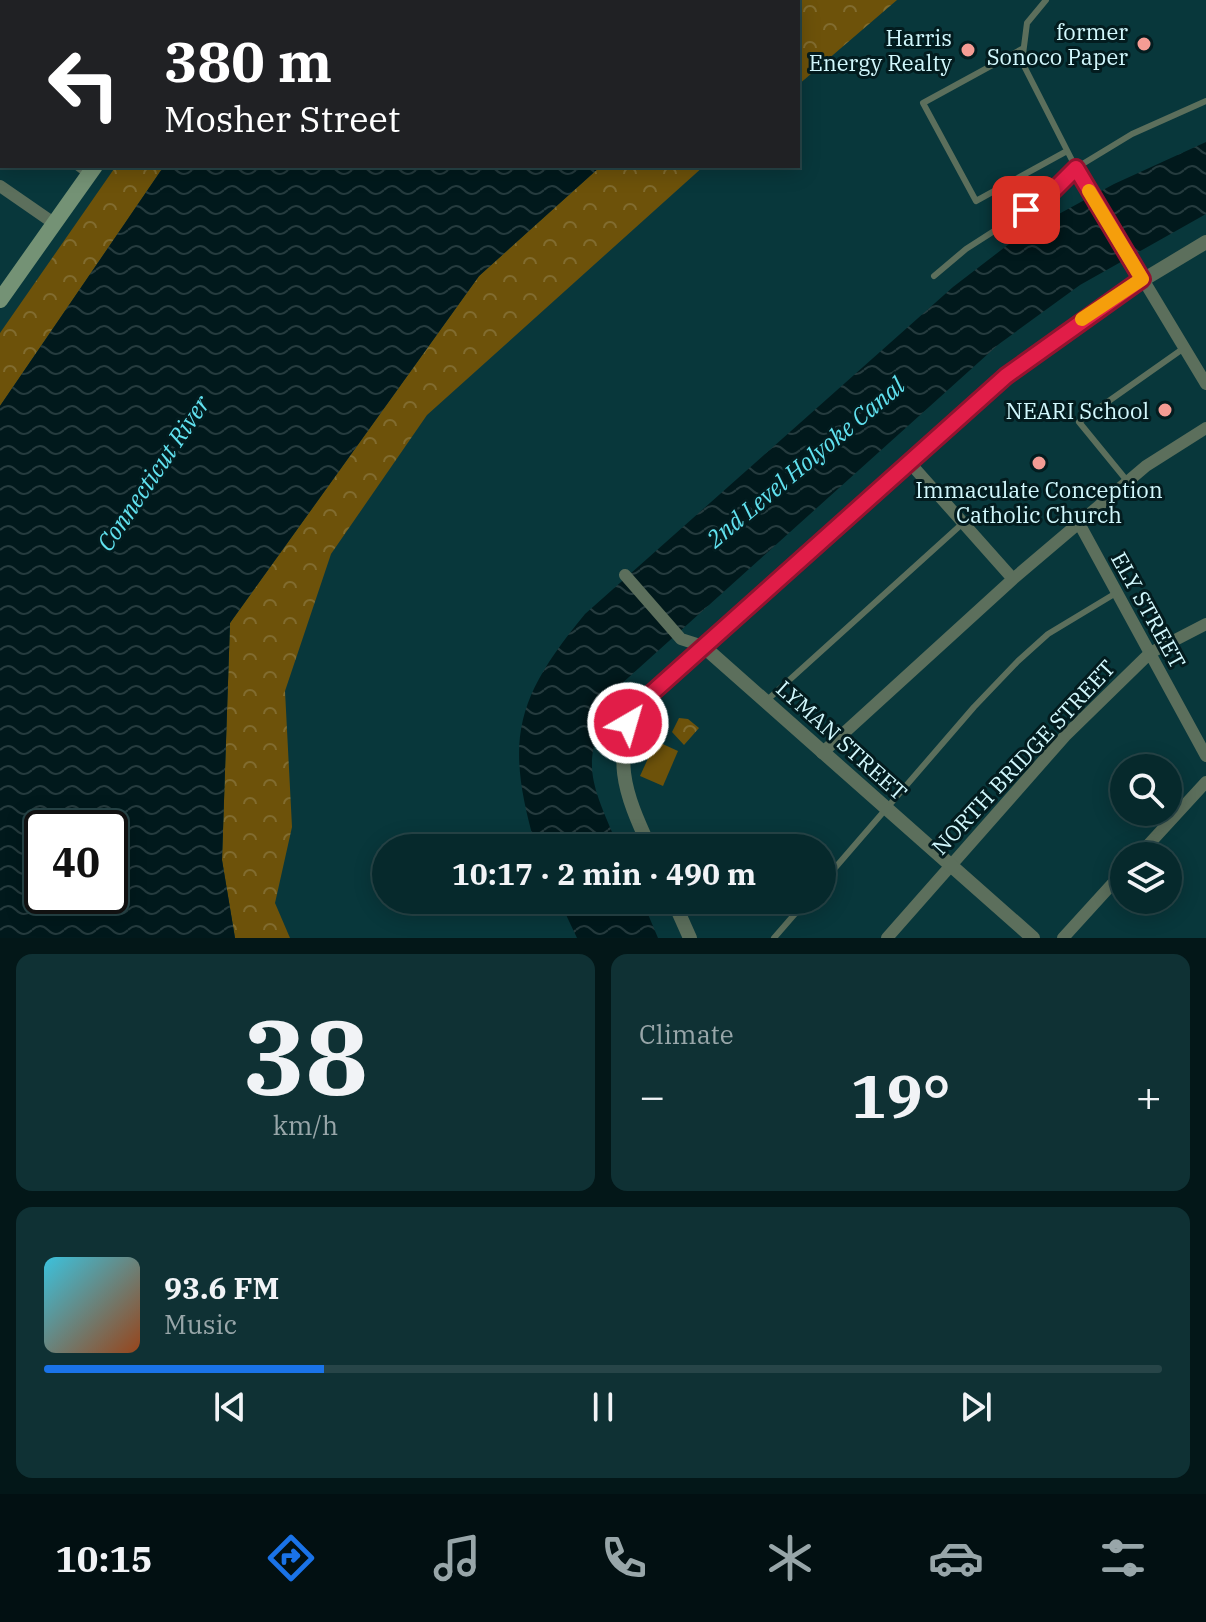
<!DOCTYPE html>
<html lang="en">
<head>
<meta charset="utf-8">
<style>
  body { margin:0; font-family:"IBM Plex Serif",serif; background:#0f3134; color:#f1f3f6; height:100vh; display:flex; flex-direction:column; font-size:30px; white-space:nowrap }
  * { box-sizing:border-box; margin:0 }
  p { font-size:26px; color:#98a6a9 }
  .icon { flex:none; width:44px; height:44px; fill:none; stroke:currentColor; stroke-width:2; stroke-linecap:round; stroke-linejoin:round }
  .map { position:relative; height:938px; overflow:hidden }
  .drawer { display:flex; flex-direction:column; gap:16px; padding:16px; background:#031718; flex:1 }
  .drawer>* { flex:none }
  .guide { position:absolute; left:0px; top:0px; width:800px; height:168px; box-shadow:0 4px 20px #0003,0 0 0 2px #274548; background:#202124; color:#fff; overflow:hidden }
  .tools { position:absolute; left:1110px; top:754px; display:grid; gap:16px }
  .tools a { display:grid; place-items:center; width:72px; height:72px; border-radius:50%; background:#06292c; box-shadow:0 4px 20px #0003,0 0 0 2px #274548; font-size:40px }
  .speed { position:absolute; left:24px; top:810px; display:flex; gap:16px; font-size:40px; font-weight:700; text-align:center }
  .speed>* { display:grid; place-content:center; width:104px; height:104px; border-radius:50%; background:#06292c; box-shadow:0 4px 20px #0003,0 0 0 2px #274548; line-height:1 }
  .speed .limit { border:4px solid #111; border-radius:12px; background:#fff; color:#111 }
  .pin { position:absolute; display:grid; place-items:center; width:68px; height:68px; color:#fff; margin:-34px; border-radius:16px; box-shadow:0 4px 12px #0006 }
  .me { position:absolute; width:88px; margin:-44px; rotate:38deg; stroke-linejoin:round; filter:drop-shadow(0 0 6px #0008) }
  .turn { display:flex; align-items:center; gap:28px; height:168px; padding:0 32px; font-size:36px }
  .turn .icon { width:104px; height:104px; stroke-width:2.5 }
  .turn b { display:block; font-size:56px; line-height:68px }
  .big { font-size:60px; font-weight:800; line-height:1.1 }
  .drawer .widget { flex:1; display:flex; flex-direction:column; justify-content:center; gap:12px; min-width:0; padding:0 28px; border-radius:16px; background:#0f3134 }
  .drawer .dial { align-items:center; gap:0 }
  .dial b { font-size:104px; line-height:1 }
  .song { display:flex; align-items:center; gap:24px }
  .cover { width:96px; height:96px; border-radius:12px; background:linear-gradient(135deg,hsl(190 70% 55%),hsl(20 70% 35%)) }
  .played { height:8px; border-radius:4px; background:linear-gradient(90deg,#1a73e8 25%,#274548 25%) }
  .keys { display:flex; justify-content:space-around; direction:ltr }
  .heat { display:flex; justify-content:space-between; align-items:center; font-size:44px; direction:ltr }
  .drawer .tiles { flex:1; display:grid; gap:16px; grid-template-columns:1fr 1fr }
  .widget:last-child { grid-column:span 2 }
  .trip { position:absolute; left:372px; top:834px; width:464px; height:80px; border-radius:40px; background:#06292c; box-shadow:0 4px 20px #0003,0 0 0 2px #274548; font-weight:800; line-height:80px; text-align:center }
  .tabs { display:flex; height:128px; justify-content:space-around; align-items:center; background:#021012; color:#98a6a9 }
  .tabs .icon { width:56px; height:56px }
  .tabs .on { color:#1a73e8 }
  .tabs b { font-size:36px; color:#f1f3f6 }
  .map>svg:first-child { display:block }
</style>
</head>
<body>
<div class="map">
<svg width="1206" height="938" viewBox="0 0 1206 938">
  <defs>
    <pattern id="forest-crowns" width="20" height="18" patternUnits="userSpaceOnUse" patternTransform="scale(2)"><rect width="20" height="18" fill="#6d520a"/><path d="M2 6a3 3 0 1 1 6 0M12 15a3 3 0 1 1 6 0" fill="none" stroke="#816c2f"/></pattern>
    <pattern id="water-waves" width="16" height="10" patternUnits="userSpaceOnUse" patternTransform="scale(2)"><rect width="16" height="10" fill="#01191c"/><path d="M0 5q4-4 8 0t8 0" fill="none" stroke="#253b3e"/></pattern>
  </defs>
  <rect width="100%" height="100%" fill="#08373b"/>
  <path fill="url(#forest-crowns)" d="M785 0H897L798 85V2H783Z
    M116 166H164L0 406V333Z
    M601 166H704L427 415 331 554 285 691 292 827 275 903 290 938H235L222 860 230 623 479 276Z
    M679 718 688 719 699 728 684 745 672 732Z"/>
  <path fill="#6d520a" d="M656 741 678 751 663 786 640 776Z"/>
  <path fill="url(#water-waves)" fill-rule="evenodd" d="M279 0H785L277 2Z
    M1206 142V214L1080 285 999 344 619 686C580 762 586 772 619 848H536C505 741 514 700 585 614L953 287 1022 234 1114 184Z
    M164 166H601L479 276 230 623 222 860 235 938H0V406ZM110 828V896H42V828Z
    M559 900H642L658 938H577Z"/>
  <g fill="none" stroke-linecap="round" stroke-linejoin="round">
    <path stroke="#5c6f5c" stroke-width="6" d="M1046 0 1027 23 1022 62 1076 168
      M1022 49 923 103 976 201 1067 151
      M75 166 86 174
      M934 276 966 249 1047 197 1076 168 1132 134 1206 101
      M1128 482 1079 422 1184 348
      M765 702 963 523
      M822 883 974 707 1018 661 1048 634 1116 593
      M774 938 807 900"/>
    <path stroke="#5c6f5c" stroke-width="12" d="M68 0 69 2
      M1076 168 1206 384
      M0 186 55 224
      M909 462 1013 579
      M1080 525 1206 756
      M625 575 681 639 703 646
      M822 753 1013 579 1146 466 1206 428
      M1138 856 1206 782
      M887 938 1065 736 1150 653 1206 624
      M1063 938 1124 871"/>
    <path stroke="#5c6f5c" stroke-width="14" d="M703 646 1033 938
      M650 848C625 794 608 753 644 700L1006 376 1113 298 1206 242
      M673 900 690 938"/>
    <path stroke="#749275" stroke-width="16" d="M164 2V0
      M0 300 95 166"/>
  </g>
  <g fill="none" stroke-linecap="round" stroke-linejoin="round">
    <g stroke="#92132f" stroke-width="20">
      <path id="route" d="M628 723 644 700 1006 376 1142 279 1076 168 1047 197 1026 210"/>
    </g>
    <use href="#route" stroke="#e11d48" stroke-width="14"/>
    <path stroke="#f59e0b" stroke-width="14" d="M1082 319 1142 279 1089 191"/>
  </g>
  <g fill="#f59c94" stroke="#031c1f" stroke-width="3">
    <circle cx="1144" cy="44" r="8"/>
    <circle cx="968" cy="50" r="8"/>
    <circle cx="1165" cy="410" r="8"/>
    <circle cx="1039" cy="463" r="8"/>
  </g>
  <g text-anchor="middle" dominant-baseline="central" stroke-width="6" stroke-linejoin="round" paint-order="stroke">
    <g font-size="22" fill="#d2f8fd" stroke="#031c1f" text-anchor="end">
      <text x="1128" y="31">former<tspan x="1128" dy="25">Sonoco Paper</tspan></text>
      <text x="952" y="37">Harris<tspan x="952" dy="25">Energy Realty</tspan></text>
      <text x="1149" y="410">NEARI School</text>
      <text x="1039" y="489" text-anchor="middle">Immaculate Conception<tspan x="1039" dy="25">Catholic Church</tspan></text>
    </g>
    <g font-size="22" fill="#d2f8fd" stroke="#031c1f">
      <text transform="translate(1149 610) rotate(61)">ELY STREET</text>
      <text transform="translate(842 740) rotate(42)">LYMAN STREET</text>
      <text transform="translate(1023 757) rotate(-47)">NORTH BRIDGE STREET</text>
    </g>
    <g font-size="24" font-style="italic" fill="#61e2f0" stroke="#031c1f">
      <text transform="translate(805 462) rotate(-40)">2nd Level Holyoke Canal</text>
      <text transform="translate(153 473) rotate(-56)">Connecticut River</text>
    </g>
  </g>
</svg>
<div class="tools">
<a><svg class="icon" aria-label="search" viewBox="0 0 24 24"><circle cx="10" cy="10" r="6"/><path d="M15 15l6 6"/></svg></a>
<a><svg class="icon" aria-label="layers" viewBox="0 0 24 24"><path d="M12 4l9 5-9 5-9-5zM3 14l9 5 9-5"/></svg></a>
</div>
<div class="speed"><div class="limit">40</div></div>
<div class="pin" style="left:1026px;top:210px;background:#d93025"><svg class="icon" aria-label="arrive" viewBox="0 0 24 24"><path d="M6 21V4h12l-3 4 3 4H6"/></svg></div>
<svg class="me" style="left:628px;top:723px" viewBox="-20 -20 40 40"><circle r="17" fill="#e11d48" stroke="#fff" stroke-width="3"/><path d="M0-11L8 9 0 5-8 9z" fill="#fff"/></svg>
<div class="trip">10:17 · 2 min · 490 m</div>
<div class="guide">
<div class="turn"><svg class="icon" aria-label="left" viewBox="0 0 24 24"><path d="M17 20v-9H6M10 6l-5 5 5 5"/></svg><div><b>380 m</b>Mosher Street</div></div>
</div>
</div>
<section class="drawer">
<div class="tiles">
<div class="widget dial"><b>38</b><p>km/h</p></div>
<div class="widget"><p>Climate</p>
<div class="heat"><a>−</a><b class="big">19°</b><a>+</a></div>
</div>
<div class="widget">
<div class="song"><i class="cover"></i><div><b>93.6 FM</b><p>Music</p></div></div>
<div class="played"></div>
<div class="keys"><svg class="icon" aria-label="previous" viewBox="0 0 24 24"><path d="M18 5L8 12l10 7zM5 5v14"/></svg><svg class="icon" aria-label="pause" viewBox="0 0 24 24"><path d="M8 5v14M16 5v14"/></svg><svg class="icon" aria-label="next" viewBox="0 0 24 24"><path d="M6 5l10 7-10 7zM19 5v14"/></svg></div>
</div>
</div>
</section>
<nav class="tabs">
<b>10:15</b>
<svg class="icon on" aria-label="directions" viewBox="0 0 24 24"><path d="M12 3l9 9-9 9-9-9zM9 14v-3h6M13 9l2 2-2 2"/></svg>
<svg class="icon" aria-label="music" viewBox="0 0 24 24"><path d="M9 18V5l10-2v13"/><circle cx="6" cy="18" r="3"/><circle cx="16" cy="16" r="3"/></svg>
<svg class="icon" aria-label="phone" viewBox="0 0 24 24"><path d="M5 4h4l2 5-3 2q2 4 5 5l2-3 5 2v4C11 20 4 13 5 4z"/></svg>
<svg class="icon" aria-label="climate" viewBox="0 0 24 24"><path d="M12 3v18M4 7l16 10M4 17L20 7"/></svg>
<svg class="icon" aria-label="car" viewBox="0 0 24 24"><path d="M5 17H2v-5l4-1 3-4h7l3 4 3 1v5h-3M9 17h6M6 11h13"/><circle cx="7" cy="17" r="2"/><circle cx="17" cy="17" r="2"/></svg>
<svg class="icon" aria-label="filters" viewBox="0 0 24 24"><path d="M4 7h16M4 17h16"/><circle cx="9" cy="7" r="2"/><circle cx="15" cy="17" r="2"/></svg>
</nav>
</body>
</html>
